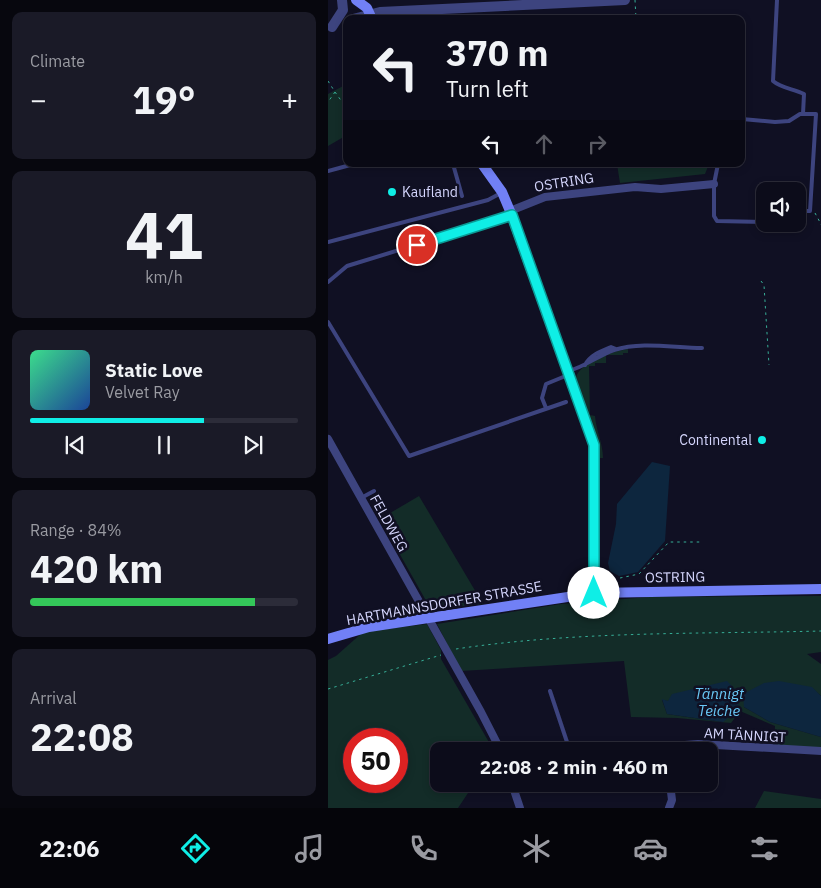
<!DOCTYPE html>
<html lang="en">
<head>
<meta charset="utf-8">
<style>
  body { margin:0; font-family:"IBM Plex Sans",sans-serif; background:#1a1a27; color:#f1f3f6; height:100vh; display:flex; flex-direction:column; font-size:19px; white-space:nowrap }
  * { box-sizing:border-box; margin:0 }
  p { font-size:16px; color:#9a9ba2 }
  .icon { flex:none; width:28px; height:28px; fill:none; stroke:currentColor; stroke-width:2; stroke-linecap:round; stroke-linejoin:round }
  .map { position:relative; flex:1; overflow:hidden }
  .details { display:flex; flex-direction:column; gap:12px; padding:12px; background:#07070e; width:328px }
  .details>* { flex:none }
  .banner { position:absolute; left:15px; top:15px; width:402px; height:152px; border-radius:10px; box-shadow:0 2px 8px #0003,0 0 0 1px #2c2c39; background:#0c0c1a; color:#f1f3f6; overflow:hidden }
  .fabs { position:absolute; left:428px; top:182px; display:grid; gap:10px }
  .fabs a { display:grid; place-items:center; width:50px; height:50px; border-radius:10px; background:#0c0c1a; box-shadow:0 2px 8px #0003,0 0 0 1px #2c2c39; font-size:25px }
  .speed { position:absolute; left:15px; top:728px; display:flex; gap:10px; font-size:25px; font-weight:700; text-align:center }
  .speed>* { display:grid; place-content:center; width:65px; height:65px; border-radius:50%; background:#0c0c1a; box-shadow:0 2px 8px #0003,0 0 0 1px #2c2c39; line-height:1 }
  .speed .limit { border:8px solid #d22; background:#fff; color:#111 }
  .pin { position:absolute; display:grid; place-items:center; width:42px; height:42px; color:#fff; margin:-21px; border:2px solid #fff; border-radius:50%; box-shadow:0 1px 5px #0007 }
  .me { position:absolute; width:55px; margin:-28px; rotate:0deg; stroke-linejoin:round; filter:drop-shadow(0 0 4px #0008) }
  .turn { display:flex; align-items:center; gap:18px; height:105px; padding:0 20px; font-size:22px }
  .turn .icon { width:65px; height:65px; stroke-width:2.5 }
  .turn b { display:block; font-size:35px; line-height:42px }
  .lanes { display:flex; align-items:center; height:48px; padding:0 20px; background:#0003; justify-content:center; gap:25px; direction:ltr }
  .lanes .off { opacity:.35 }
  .big { font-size:38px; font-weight:800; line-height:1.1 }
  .details .card { flex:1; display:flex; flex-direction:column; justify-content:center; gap:8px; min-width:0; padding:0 18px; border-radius:10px; background:#1a1a27 }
  .details .dial { align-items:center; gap:0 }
  .dial b { font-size:65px; line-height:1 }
  .song { display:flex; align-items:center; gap:15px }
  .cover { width:60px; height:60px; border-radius:8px; background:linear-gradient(135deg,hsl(150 70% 55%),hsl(220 70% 35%)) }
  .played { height:5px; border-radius:2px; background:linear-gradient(90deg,#0feee6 65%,#2c2c39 65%) }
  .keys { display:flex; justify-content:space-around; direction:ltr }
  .heat { display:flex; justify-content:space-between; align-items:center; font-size:28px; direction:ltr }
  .charge { height:8px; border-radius:4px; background:linear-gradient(90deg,#34c759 84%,#2c2c39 0) }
  .trip { position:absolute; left:102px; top:742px; width:288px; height:50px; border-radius:10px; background:#0c0c1a; box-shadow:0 2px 8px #0003,0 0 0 1px #2c2c39; font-weight:800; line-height:50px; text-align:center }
  .menu { display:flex; height:80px; justify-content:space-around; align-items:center; background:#05050a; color:#9a9ba2 }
  .menu .icon { width:35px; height:35px }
  .menu .active { color:#0feee6 }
  .menu b { font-size:22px; color:#f1f3f6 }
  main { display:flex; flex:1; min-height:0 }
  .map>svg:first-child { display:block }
</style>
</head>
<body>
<main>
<section class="details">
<div class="card"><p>Climate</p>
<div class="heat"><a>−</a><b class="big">19°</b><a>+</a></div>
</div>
<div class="card dial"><b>41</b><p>km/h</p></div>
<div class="card">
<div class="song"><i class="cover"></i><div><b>Static Love</b><p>Velvet Ray</p></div></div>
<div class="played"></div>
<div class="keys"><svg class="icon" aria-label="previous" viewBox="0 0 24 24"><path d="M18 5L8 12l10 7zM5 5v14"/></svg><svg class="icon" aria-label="pause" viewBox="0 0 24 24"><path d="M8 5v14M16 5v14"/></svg><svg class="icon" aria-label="next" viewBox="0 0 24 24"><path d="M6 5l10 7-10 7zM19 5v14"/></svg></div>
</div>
<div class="card"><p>Range · 84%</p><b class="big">420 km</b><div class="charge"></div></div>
<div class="card"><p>Arrival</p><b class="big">22:08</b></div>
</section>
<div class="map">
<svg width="494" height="808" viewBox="0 0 494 808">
  <rect width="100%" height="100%" fill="#101023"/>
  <path fill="#132c28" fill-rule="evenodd" d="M19 84V135L0 146V94Z
    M289 164H381L377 174 292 183Z
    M300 349V353H295V355H278V363H267V366H261L262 415 267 416C268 430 275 444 275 458H272L248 377C253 362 286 351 300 349Z
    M91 496 155 604 107 609 101 606 52 519Z
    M493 596V652L479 654 493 664V696L483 687 416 707 442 722 493 737V751L446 749 447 726 412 711 403 723 349 718 303 717 296 661 133 671 109 624 233 604 321 597ZM377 685 395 722 339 714 334 700 340 701Z
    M99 624 113 650V659L166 751H111V784H146L130 808H0V660L8 656 35 632ZM26 739H69V781H26Z
    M436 791 493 799V808H427Z"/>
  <path fill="#0d263e" d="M324 462 342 466 337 541 310 572 291 576 282 571 280 563 288 524 289 504Z
    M399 681 408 690 411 704 404 715 395 722 339 714 334 699 340 701 344 694Z
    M451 681 484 687 493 696V737L442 722 416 707 415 694 436 683Z"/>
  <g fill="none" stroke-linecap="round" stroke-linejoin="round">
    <path stroke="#36ae97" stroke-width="1" stroke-dasharray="2.5 4" stroke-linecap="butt" d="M307 0 308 19
      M0 81 7 92 0 102
      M7 92 17 106 19 118
      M487 213 494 226
      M433 281 436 285 441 365
      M292 578 311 574 341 542H372
      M128 649C248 631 372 634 494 631
      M0 689 113 655"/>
    <path stroke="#3d447f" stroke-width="4" d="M449 0 445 81C453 88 466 89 476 94L475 114
      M414 119 447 122 461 121 472 114H488L482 211H469
      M125 164 134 196
      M390 164 386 184V216L389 221 436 222
      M0 171 26 164
      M0 242 160 200 173 193
      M0 282 19 266 182 216
      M0 322 81 456 238 402
      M257 365C262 355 273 351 283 347L288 349
      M240 371C257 367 269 356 286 350 314 341 346 348 374 348
      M218 408 214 398 218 384 240 375
      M33 498 46 491
      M222 691 242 751"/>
    <path stroke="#3d447f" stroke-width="8" d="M182 211 217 197 307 187 333 189 386 184
      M0 439 153 712 173 751
      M279 751 370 744 494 751
      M184 784 192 808
      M341 808 344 800 342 784"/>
    <path stroke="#3d447f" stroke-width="10" d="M25 19 52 12 297 0
      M4 27 15 10 14 0"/>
    <path stroke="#7180f6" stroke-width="10" d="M28 0 39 8 44 19
      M154 164 174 192 182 211 266 445V593
      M0 639 41 627 266 593 494 589"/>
  </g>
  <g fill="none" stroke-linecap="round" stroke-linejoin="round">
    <g stroke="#0a9b96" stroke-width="12">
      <path id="route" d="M89 245 184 215 266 445V593"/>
    </g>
    <use href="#route" stroke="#0feee6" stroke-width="9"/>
  </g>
  <g fill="#0feee6" stroke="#101023" stroke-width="2">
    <circle cx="64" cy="192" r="5"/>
    <circle cx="434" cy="440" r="5"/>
  </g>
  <g text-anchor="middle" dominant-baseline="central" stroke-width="5" stroke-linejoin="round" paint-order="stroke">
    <g font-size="14" fill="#d4d5fc" stroke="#101023">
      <text transform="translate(236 182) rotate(-9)">OSTRING</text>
      <text transform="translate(61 523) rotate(61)">FELDWEG</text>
      <text transform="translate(347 577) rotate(-1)">OSTRING</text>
      <text transform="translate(116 603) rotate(-10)">HARTMANNSDORFER STRASSE</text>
      <text transform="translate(417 735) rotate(3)">AM TÄNNIGT</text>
    </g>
    <g font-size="14" fill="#d4d5fc" stroke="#101023" text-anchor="start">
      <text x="74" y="192">Kaufland</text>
      <text x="424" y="440" text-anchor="end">Continental</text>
    </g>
    <g font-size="15" font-style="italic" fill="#69c8f6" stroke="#101023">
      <text x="391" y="693">Tännigt<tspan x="391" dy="17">Teiche</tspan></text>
    </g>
  </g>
</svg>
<div class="fabs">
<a><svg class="icon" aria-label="sound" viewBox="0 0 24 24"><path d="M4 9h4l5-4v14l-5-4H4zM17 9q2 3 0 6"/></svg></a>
</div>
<div class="speed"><div class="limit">50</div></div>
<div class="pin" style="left:89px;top:245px;background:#d93025"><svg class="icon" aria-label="arrive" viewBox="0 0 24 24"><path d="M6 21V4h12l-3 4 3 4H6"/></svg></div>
<svg class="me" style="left:266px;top:593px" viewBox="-20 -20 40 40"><circle r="19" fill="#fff"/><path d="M0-13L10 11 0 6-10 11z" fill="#0feee6"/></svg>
<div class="trip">22:08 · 2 min · 460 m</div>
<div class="banner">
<div class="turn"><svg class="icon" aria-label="left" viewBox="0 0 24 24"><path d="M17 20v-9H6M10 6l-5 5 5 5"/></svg><div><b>370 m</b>Turn left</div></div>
<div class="lanes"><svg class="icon" aria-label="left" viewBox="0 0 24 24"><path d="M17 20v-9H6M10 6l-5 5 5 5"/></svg><svg class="icon off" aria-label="ahead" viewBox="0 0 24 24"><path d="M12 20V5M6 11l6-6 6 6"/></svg><svg class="icon off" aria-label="right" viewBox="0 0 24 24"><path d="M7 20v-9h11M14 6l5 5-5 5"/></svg></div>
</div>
</div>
</main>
<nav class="menu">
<b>22:06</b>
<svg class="icon active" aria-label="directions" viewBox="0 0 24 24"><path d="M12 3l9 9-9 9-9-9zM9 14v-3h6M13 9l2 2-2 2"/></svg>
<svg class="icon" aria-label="music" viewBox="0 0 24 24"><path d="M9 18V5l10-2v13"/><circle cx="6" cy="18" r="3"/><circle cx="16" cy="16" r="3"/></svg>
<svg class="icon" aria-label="phone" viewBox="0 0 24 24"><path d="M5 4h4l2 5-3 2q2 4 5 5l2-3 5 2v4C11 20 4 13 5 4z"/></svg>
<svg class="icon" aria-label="climate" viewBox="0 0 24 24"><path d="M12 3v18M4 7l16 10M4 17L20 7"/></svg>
<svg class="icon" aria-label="car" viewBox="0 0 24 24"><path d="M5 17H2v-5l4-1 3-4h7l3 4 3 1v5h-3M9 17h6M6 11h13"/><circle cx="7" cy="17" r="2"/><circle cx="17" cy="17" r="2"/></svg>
<svg class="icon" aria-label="filters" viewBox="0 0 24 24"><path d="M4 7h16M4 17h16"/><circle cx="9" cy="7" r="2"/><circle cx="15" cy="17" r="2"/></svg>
</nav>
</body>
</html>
